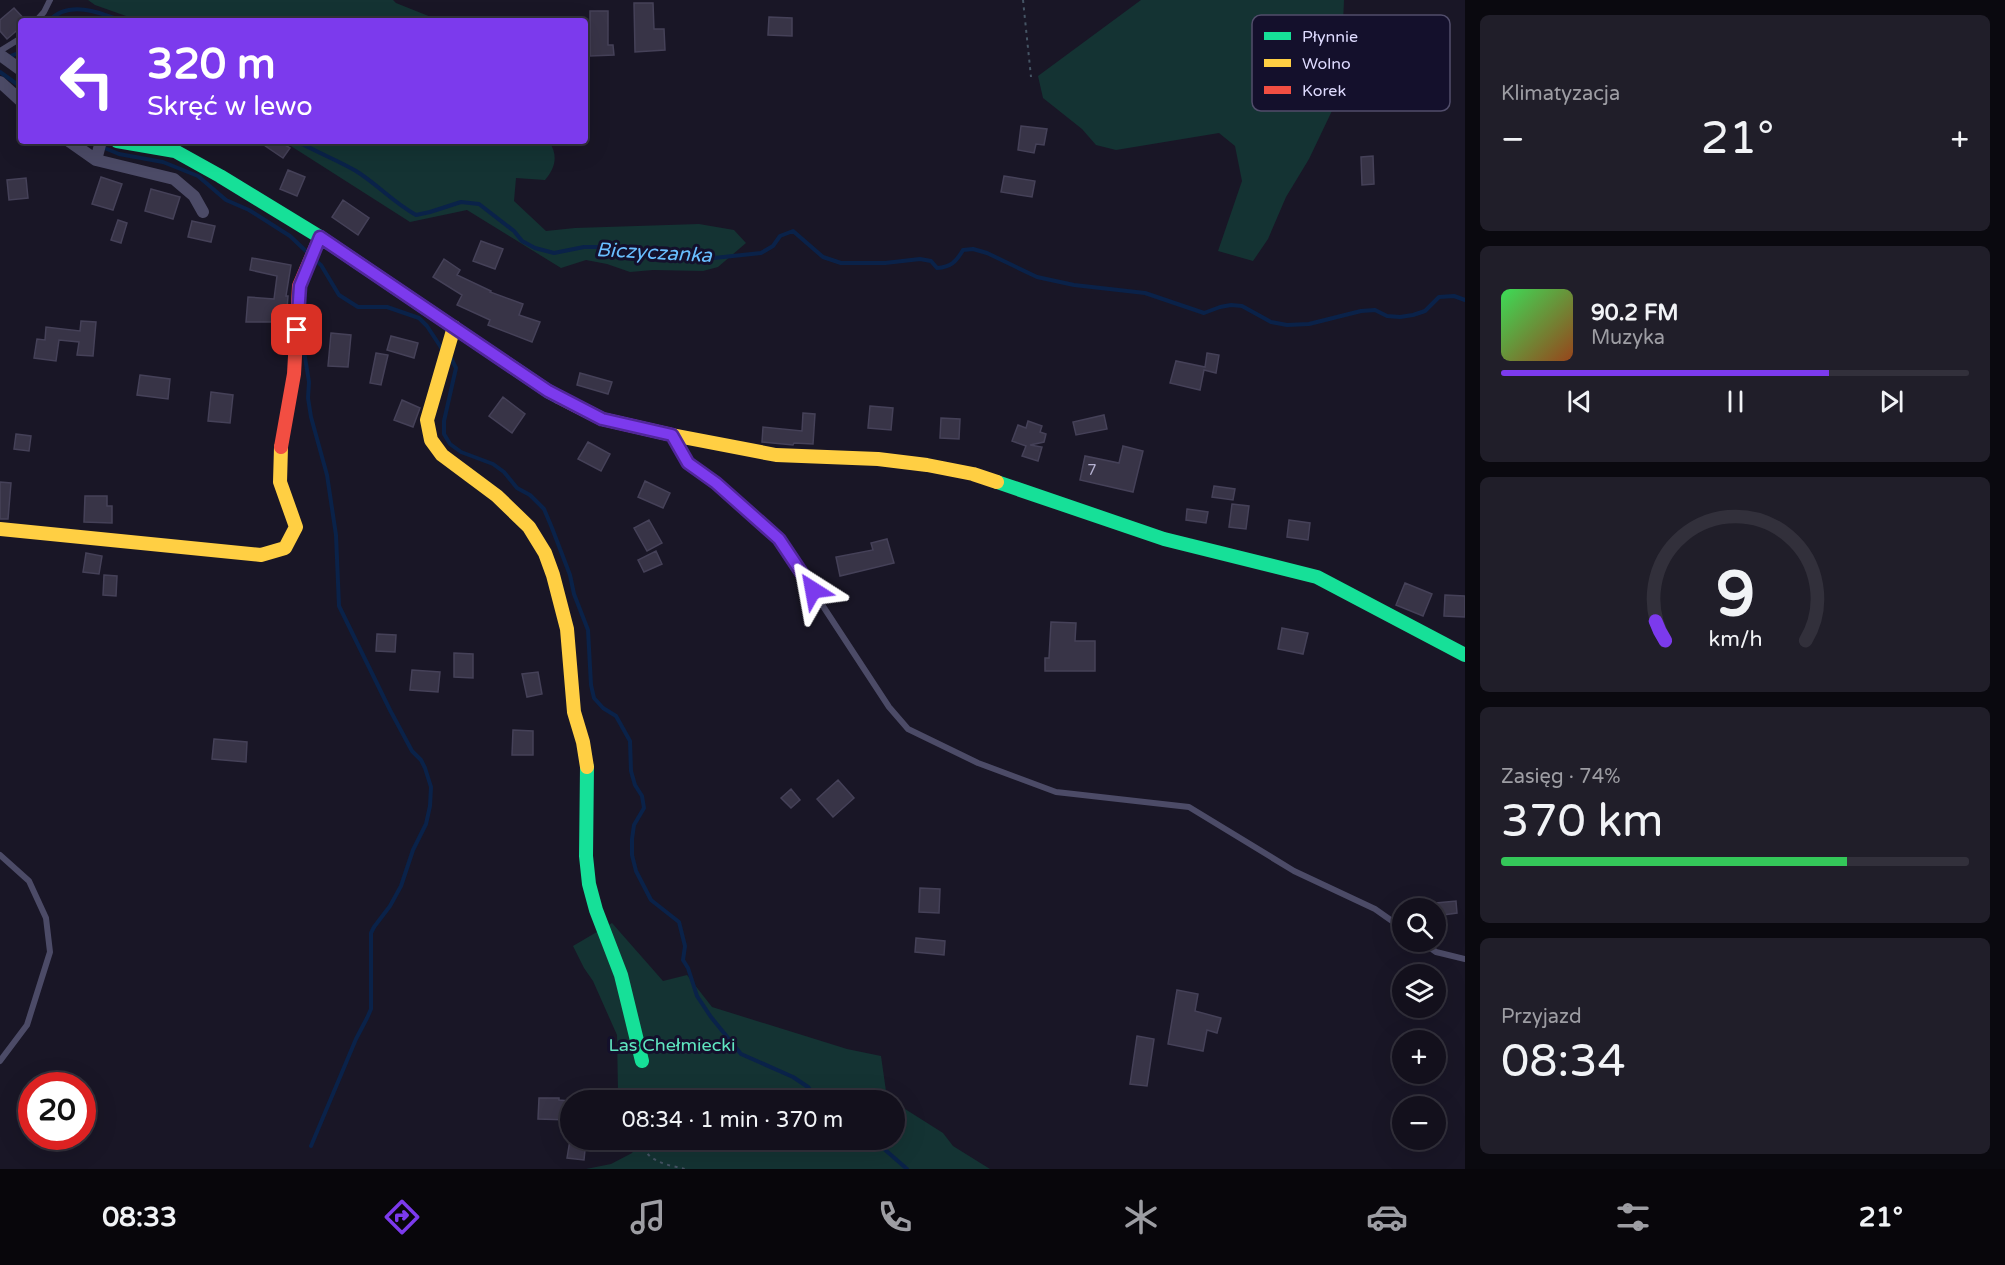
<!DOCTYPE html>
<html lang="pl">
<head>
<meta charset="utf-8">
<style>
  body { margin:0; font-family:"Varela Round",sans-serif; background:#201e29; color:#f1f3f6; height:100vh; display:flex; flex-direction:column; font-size:22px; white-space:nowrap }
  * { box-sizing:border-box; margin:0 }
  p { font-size:20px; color:#9d9da3 }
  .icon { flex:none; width:33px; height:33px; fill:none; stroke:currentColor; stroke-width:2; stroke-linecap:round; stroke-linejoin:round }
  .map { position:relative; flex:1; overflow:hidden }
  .drawer { display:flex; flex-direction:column; gap:15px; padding:15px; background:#0a090f; width:540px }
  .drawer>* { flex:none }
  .hud { position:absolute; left:18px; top:18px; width:570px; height:126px; border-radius:6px; box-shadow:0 6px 24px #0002,0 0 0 2px #32303b; background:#7c3aed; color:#fff; overflow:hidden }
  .tools { position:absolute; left:1392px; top:898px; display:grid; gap:12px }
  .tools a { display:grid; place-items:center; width:54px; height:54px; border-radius:50%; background:#13101c; box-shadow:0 6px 24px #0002,0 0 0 2px #32303b; font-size:30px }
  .speed { position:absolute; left:18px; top:1072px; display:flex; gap:12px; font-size:30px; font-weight:700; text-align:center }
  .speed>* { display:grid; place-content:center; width:78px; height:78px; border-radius:50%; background:#13101c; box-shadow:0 6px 24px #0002,0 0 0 2px #32303b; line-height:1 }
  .speed .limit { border:9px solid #d22; background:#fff; color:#111 }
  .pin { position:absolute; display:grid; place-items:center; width:51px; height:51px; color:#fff; margin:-26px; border-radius:12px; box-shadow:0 3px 9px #0006 }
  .me { position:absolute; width:66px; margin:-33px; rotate:326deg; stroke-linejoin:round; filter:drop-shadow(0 0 4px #0008) }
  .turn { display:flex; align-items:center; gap:21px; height:126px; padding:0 30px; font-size:27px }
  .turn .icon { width:78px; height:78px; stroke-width:2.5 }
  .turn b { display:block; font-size:42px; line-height:51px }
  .big { font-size:45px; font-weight:600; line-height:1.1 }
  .drawer .tile { flex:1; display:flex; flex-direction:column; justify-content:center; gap:9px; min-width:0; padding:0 21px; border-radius:9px; background:#201e29 }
  .drawer .dial { align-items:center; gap:0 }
  .dial svg { height:156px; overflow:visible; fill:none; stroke:#32303b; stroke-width:7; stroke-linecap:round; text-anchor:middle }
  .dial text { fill:#f1f3f6; stroke:none }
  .song { display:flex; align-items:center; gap:18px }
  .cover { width:72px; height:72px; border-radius:9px; background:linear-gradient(135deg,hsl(130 70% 55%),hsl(20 70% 35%)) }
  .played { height:6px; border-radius:3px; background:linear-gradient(90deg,#7c3aed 70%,#32303b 70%) }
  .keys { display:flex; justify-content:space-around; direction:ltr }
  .heat { display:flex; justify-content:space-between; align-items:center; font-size:33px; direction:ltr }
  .charge { height:9px; border-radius:4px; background:linear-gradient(90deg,#34c759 74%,#32303b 0) }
  .trip { position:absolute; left:560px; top:1090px; width:345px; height:60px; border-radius:30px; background:#13101c; box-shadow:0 6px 24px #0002,0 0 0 2px #32303b; font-weight:600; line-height:60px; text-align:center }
  .dock { display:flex; height:96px; justify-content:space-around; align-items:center; background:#08060b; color:#9d9da3 }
  .dock .icon { width:42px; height:42px }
  .dock .current { color:#7c3aed }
  .dock b { font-size:27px; color:#f1f3f6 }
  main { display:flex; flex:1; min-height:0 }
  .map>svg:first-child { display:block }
</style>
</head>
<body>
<main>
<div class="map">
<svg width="1465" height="1169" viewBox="0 0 1465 1169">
  <rect width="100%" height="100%" fill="#191626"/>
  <path fill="#143333" d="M88 0H393L396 3 441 21H140L95 5Z
    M1141 0H1344L1340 94 1309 159 1286 197 1268 239 1253 261 1218 251 1242 181 1235 146 1219 133 1116 150 1096 145 1082 129 1043 98 1038 76Z
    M283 141H549C558 155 556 167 545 180L516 178 514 201 546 231 575 228 699 224 734 230 746 243 718 267 703 271 653 270 630 272 607 264 586 260 561 268 467 210 410 222Z
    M612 923 663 981 687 975 712 1007 847 1049 881 1056 887 1098 892 1101H626L618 1092 617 1035 593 981 584 968 573 946Z
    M894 1102 943 1133 953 1146 990 1169H586L611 1164 632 1153 640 1140H894Z"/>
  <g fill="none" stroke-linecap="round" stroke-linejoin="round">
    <path stroke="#0a2249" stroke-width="4" d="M49 21C68 0 99 12 122 21
      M8 57 21 52
      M0 72 21 87
      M88 141 119 154 163 162 198 176 226 200 249 210 290 236 308 253
      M297 141C316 152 337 160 356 171 377 184 394 203 416 215L430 212 461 202 479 204 514 231 522 241 535 248 554 253 584 247H607L649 256 675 255 714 258 761 253 773 246 780 236 793 231 823 257 841 263H885L920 259 931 261 937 268C951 267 956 262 963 250L973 249 987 253 1037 277 1074 285 1145 293 1204 313 1220 307 1231 305 1242 306 1271 322 1287 325 1309 324 1361 311 1375 310 1387 316 1400 317 1413 315 1425 311 1439 297 1454 296 1465 300
      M315 260 321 265 339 295 358 307H387L419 318 427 326 442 349
      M303 345 309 382 308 398 311 417 327 475 336 535 339 606 390 710 412 751 421 760 425 768 431 787 430 806 426 824 413 850 401 886 390 906 374 927 371 933V1009L367 1018 356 1039 311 1146
      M451 358 456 368 444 421V434L450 444 461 452 493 464 504 472 517 488 530 495 544 509 552 528 570 575 574 594 588 630 591 685 594 698 603 708 616 716 630 741 631 771 635 785 642 796 644 808 634 825 632 839V855L636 871 651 900 679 922 685 946 683 960 688 968 697 996 711 1017 741 1054 793 1077 808 1087 818 1101
      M856 1140 883 1148 907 1169"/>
  </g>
  <path fill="#383447" stroke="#454158" stroke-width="1.5" d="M634 3H653L654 29H664L665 50 635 52Z
    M14 8 26 21H21V27L7 39 0 31V20Z
    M590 11H608V45H613L614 55 590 56Z
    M769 17 792 18V36L768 35Z
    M1021 126 1047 129 1044 145 1036 144 1034 153 1018 150Z
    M258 141H279L290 148 283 158Z
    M1373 156 1374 184 1362 185 1361 157Z
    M288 170 305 177 297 196 280 189Z
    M1004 176 1035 181 1032 197 1001 192Z
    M101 177 122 184 113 210 92 204Z
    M26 178 28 198 9 200 7 180Z
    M151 189 180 197 173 219 145 211Z
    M343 200 369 218 358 235 332 217Z
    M118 220 127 223 121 243 111 240Z
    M192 221 215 226 211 242 188 237Z
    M481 241 503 249 495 269 473 261Z
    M252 258 291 265 286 296H288L286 322H246L248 297 274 299 277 276 250 270Z
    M444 259 460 270 457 275 491 291 490 292 523 304 519 315 540 322 532 342 488 325 490 320 457 305 462 295 433 277Z
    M81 321 96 322 93 356 77 355 79 342 59 340 56 361 34 358 37 339 45 340 46 327 80 331Z
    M331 333 351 335 348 367 328 366Z
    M391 336 418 343 414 358 387 350Z
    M376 353 388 355 381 385 370 383Z
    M1207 353 1219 355 1216 373 1204 370 1200 390 1170 383 1176 361 1205 367Z
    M580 373 612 382 608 394 577 385Z
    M140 375 170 379 168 399 137 395Z
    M211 392 233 395 230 423 208 421Z
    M503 397 525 414 512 433 489 416Z
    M402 400 420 408 413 427 394 420Z
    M870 406 893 408 891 430 868 428Z
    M803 413 815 414 813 444 794 443 793 445 762 442 763 427 802 431Z
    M1104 415 1107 429 1076 435 1073 422Z
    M941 418 960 419 959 439 940 438Z
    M1028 421 1042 426 1040 432 1046 434 1044 442 1030 445 1042 447 1038 461 1022 456 1026 446 1012 441 1018 425 1026 428Z
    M16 434 31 436 29 451 14 449Z
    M588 442 610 454 601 471 578 459Z
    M1123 446 1143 451 1133 492 1080 480 1085 456 1119 463Z
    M645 481 670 493 663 508 638 497Z
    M0 482 11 483 8 519H0Z
    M1214 486 1235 489 1233 500 1212 497Z
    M85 496H107V506H112V523L84 522Z
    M1232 504 1249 506 1246 529 1229 527Z
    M1187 509 1208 512 1206 523 1186 520Z
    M649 520 662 543 647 551 634 528Z
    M1289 520 1310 523 1308 540 1287 537Z
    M887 539 894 563 840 576 836 557 873 550 871 543Z
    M656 551 662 564 644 572 638 560Z
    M86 553 102 556 99 574 83 572Z
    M104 575 117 576 116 596 103 595Z
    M1405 583 1432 594 1423 616 1396 605Z
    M1445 595 1465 596V617L1444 616Z
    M1051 622 1076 623 1075 641H1095V671H1045V658H1049Z
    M1282 628 1308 633 1303 654 1278 649Z
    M377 634 396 635 395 652 376 651Z
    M454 653 473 654V678L454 677Z
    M412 670 440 672 438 692 410 690Z
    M538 672 542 694 527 697 522 674Z
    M513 730 533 731V755H512Z
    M214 739 247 742 246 762 212 759Z
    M838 780 854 798 833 817 817 799Z
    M791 789 800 800 791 808 781 798Z
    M920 888 940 889 939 913 919 912Z
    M1456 901 1457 913 1436 916V903Z
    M916 938 945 941 944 955 915 952Z
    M1177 990 1198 994 1195 1011 1221 1018 1217 1033 1207 1030 1203 1051 1168 1044Z
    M1137 1036 1154 1039 1147 1086 1130 1084Z
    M539 1098H559V1100L570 1101V1120L538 1119Z
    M570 1140H586L584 1160 567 1158Z"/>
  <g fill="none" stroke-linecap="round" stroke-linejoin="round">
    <path stroke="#455464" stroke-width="2" stroke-dasharray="3 4.5" stroke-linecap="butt" d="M1023 0 1031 77
      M643 1140C642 1161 668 1165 685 1169"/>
    <path stroke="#4c4b67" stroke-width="6" d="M36 21 44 12 50 0
      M0 51 21 38
      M674 439 688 463 716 483 779 539 889 707 908 729 978 763 1056 792 1189 807 1294 871 1375 909 1402 928
      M0 855 29 881 46 918 50 952 27 1025 0 1061
      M1422 942 1436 952 1465 959"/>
    <path stroke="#4c4b67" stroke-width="12" d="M0 55 21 70
      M0 82 21 101
      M69 141 96 160 174 179 194 196 203 212
      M96 160 101 141"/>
    <path stroke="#16e098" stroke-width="14" d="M117 141 175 151 220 176 320 237 548 391 559 397
      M997 482 1164 539 1317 577 1465 655
      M587 767 586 856 589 884 596 910 621 975 642 1061"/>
    <path stroke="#ffcf43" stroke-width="14" d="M454 327 427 420 431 440 442 455 497 496 529 527 545 553 553 575 567 629 574 712 583 742 587 767
      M559 397 602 419 672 435 776 455 878 459 927 465 973 474 997 482
      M0 529 261 555 285 548 296 527 280 482 281 447"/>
    <path stroke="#f24e42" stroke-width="14" d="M281 447 294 374 299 286 320 237"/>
  </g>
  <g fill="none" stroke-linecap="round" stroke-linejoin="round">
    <g stroke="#51269a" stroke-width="15">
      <path id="route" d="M297 330 300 286 320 237 548 391 602 419 672 435 688 463 716 483 779 539 813 590"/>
    </g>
    <use href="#route" stroke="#7c3aed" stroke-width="10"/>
  </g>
  <g text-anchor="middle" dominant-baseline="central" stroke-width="6" stroke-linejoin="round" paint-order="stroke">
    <g font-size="15" fill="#b5b1d1">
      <text x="1092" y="470">7</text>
    </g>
    <g font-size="18" fill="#60e6c1" stroke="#14102c">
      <text x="672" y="1045">Las Chełmiecki</text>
    </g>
    <g font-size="20" font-style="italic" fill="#69beff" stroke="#14102c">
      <text transform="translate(654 253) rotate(3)">Biczyczanka</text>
    </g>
  </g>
  <rect x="1252" y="15" width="198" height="96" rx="9" fill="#14102c" stroke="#514d6b" stroke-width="1.5"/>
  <rect x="1264" y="32" width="27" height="8" fill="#16e098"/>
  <rect x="1264" y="59" width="27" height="8" fill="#ffcf43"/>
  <rect x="1264" y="86" width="27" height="8" fill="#f24e42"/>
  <g font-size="16" fill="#dfdbff">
    <text x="1302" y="42">Płynnie</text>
    <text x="1302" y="69">Wolno</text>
    <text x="1302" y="96">Korek</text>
  </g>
</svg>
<div class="tools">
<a><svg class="icon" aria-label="search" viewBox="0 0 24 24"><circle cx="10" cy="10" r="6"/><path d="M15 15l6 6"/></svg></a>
<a><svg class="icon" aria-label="layers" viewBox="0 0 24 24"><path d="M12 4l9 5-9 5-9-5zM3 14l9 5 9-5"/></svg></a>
<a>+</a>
<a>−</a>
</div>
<div class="speed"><div class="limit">20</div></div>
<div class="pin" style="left:297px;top:330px;background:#d93025"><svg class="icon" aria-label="arrive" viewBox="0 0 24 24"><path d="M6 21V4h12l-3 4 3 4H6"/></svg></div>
<svg class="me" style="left:813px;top:590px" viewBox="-20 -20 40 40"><path d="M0-17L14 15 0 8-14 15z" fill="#7c3aed" stroke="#fff" stroke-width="4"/></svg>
<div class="trip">08:34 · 1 min · 370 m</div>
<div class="hud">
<div class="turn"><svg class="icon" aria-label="left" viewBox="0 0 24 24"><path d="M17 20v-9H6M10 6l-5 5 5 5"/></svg><div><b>320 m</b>Skręć w lewo</div></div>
</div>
</div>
<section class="drawer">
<div class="tile"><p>Klimatyzacja</p>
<div class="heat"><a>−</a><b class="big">21°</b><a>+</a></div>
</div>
<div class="tile">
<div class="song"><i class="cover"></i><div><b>90.2 FM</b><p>Muzyka</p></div></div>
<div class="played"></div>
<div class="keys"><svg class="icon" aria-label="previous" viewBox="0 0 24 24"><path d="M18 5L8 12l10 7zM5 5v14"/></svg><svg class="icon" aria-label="pause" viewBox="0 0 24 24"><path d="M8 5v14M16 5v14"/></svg><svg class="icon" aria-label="next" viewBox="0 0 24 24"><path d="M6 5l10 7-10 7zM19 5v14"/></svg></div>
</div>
<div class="tile dial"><svg viewBox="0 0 100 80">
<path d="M14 69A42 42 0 1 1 86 69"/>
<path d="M14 69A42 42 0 0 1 9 59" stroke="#7c3aed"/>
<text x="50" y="56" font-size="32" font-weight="700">9</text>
<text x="50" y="72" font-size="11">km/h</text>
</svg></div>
<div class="tile"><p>Zasięg · 74%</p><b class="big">370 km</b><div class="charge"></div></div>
<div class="tile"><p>Przyjazd</p><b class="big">08:34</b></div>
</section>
</main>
<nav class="dock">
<b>08:33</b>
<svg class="icon current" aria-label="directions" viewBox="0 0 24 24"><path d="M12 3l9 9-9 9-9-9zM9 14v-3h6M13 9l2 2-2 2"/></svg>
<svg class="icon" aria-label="music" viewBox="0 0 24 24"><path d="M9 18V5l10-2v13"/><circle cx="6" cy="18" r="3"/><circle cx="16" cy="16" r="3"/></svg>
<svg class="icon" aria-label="phone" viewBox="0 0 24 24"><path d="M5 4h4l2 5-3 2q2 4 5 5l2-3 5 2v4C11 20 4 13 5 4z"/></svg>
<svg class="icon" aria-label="climate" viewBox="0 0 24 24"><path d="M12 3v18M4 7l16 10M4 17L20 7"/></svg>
<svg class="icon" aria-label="car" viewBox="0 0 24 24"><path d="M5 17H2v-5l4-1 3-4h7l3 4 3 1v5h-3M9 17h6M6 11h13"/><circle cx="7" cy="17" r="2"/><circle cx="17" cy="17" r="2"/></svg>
<svg class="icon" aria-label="filters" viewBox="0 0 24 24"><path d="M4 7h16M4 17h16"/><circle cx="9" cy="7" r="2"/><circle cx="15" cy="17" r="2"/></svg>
<b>21°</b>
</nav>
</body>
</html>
